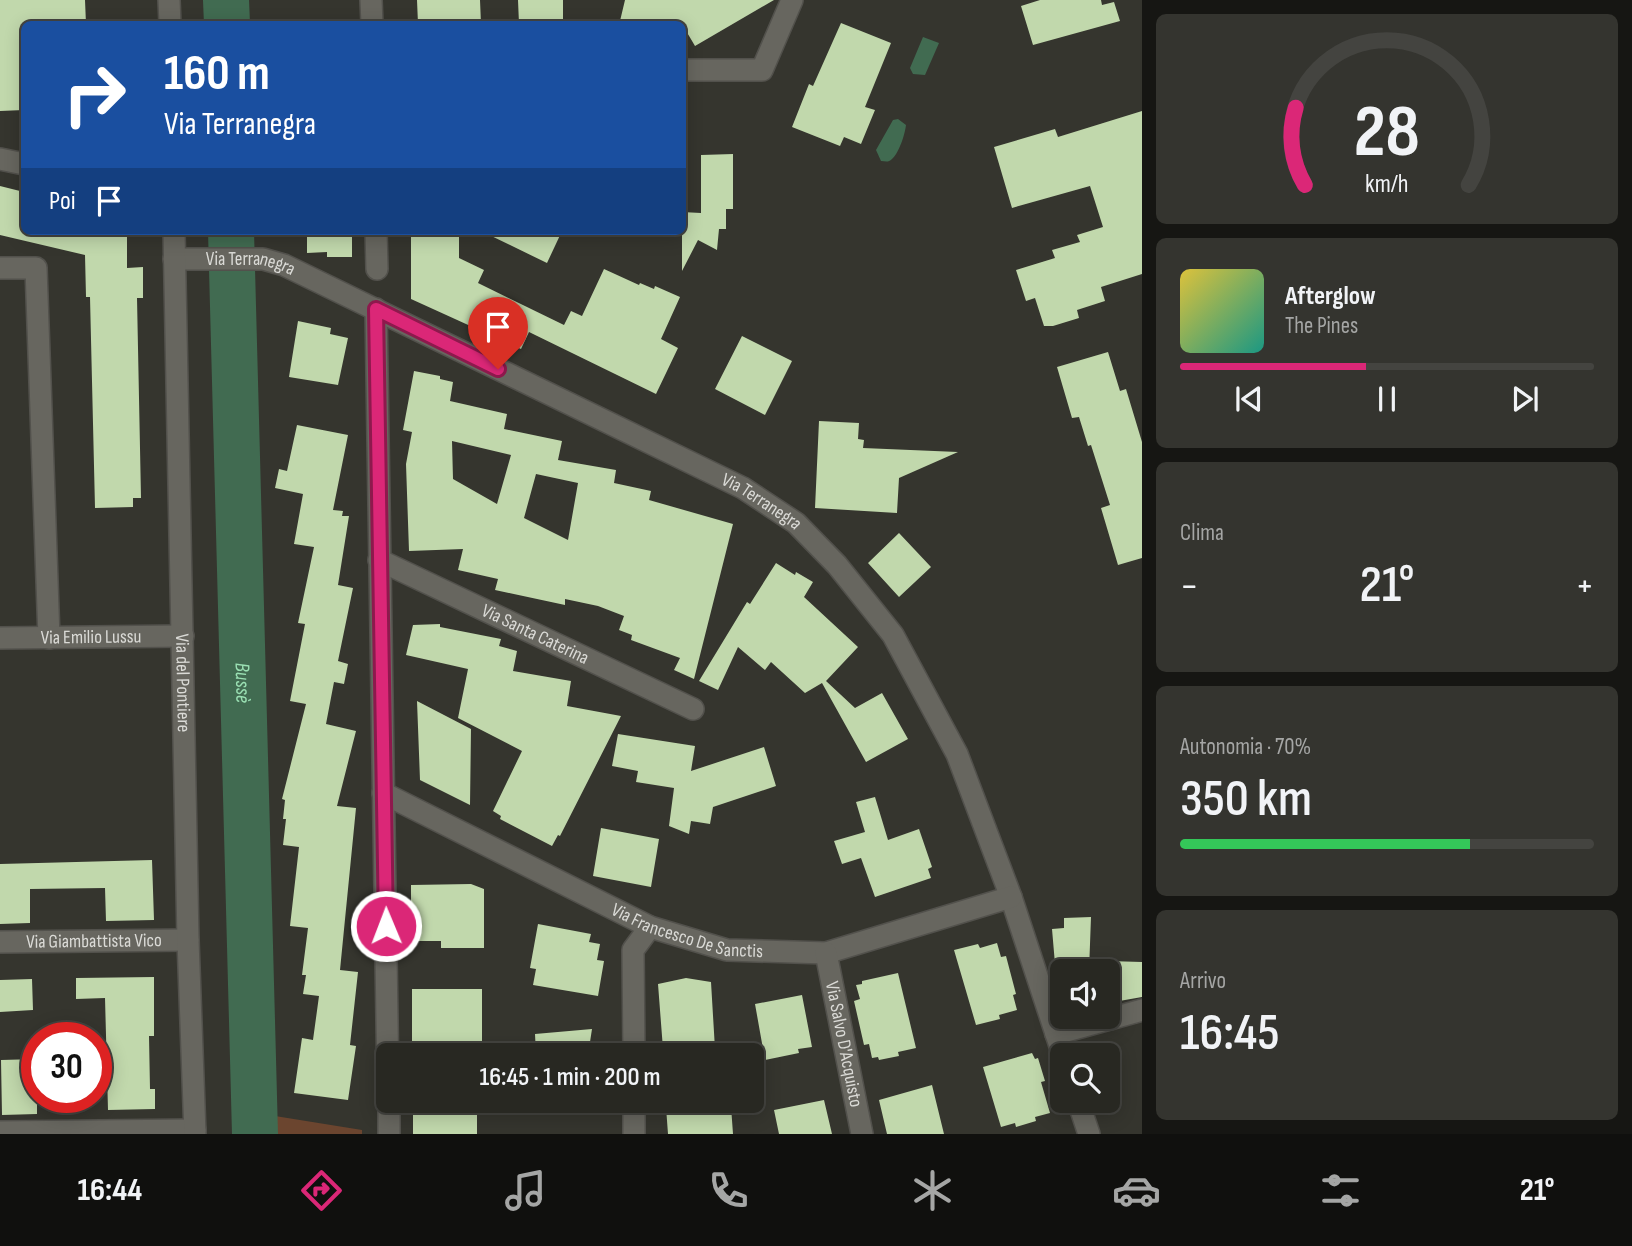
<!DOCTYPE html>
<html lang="it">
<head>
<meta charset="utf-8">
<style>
  body { margin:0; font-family:"Sofia Sans Condensed",sans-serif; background:#34342f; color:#f1f3f6; height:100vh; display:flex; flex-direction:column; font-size:26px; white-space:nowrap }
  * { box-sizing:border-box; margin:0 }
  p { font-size:23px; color:#a5a6a5 }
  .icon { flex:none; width:38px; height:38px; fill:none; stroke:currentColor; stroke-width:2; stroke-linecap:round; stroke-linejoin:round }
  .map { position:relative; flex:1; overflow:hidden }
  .drawer { display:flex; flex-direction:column; gap:14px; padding:14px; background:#161613; width:490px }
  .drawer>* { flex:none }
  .hud { position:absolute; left:21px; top:21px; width:665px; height:214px; border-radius:10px; box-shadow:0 4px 18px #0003,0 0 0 2px #444440; background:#1a4fa0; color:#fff; overflow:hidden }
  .buttons { position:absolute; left:1050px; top:959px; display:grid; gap:14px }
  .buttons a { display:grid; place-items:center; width:70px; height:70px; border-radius:10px; background:#282822; box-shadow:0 4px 18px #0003,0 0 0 2px #444440; font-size:35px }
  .speed { position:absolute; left:21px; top:1022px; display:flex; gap:14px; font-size:35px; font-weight:700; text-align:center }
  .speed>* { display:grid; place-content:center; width:91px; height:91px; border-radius:50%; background:#282822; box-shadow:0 4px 18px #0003,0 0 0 2px #444440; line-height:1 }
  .speed .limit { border:10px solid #d22; background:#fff; color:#111 }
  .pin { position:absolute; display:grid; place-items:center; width:60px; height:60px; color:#fff; margin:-72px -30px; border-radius:50% 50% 50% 0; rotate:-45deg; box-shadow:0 0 7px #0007 }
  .pin .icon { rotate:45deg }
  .me { position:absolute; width:77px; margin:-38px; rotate:359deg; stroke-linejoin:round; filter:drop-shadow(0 0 5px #0008) }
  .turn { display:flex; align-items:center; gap:24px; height:147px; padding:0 28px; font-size:32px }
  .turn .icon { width:91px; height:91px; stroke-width:2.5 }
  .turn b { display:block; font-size:49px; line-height:60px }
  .then { display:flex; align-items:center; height:66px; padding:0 28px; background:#0003; gap:14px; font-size:26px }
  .big { font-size:52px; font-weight:600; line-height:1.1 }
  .drawer .widget { flex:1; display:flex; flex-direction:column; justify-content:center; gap:10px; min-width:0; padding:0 24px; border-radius:10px; background:#34342f }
  .drawer .dial { align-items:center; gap:0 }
  .dial svg { height:182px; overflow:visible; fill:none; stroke:#444440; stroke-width:7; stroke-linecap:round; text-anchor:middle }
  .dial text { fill:#f1f3f6; stroke:none }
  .song { display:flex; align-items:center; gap:21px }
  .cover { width:84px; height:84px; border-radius:10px; background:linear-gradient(135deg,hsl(50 70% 55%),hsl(170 70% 35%)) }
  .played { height:7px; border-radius:4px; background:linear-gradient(90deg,#db2777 45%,#444440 45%) }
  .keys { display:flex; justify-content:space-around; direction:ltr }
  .heat { display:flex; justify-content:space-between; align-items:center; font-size:38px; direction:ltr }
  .charge { height:10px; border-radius:5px; background:linear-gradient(90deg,#34c759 70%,#444440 0) }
  .trip { position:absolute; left:376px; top:1043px; width:388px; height:70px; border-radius:10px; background:#282822; box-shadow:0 4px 18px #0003,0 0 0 2px #444440; font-weight:600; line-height:70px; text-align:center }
  .dock { display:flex; height:112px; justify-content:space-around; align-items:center; background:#10100e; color:#a5a6a5 }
  .dock .icon { width:49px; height:49px }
  .dock .active { color:#db2777 }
  .dock b { font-size:32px; color:#f1f3f6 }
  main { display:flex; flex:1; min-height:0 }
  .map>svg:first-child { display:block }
</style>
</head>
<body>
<main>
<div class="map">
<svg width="1142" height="1134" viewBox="0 0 1142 1134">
  <rect width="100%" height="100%" fill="#35352e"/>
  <path fill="#6b452f" d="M275 1116 362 1130V1134H276Z"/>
  <path fill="#416b51" d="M923 37 939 43 925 75 913 74 910 68Z
    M898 119 906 125C905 134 899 153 892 159 888 163 885 161 881 161L876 150 893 120Z"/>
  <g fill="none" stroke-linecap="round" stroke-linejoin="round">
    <g stroke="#416b51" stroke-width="46">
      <path d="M226 0 227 24"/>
      <path id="s1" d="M231 231 255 1134"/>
    </g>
  </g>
  <path fill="#c1d8ac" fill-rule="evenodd" d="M0 0H85L86 24H24V110L0 111Z
    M417 0H480L481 24H418Z
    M518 0H563V24H519Z
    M625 0H774L695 46 682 24H635L620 21Z
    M1040 0H1101L1102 5 1114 2 1120 21 1033 45 1021 6Z
    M841 23 891 43 865 107 875 110 861 144 844 137 840 146 792 127 809 84 813 86Z
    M1142 111V274L1101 287 1105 301 1077 310 1079 318 1053 326H1044L1035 298 1026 301 1016 270 1055 258 1052 250 1080 242 1077 235 1103 227 1090 186 1012 208 994 147 1055 129 1058 137Z
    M733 154V209H726V229H719L717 250 698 240 682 271V212L701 213V155Z
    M0 186 24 192V231H127V268L143 267V298H137L141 498H133V507L95 508 90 297H86L85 255 0 235Z
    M307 231H352V257H327V252L307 253Z
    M411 231H459V258L484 270 478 283 564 325 571 311 582 316 604 269 639 285 640 283 654 289 655 286 680 297 661 339 678 348 656 394 529 332 521 349 411 299Z
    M481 231H562L547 263Z
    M298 321 331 328 330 334 348 338 338 385 289 377Z
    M742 336 792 361 765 415 715 389Z
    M1108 352 1120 391 1126 389 1142 442V558L1118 565 1101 508 1110 505 1091 445 1088 446 1079 417 1072 418 1057 367Z
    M414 371 440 376V379L453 382 450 401 507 414 504 429 562 441 558 460 616 470 614 483 651 491 649 500 733 524 694 679 674 670 680 658 631 640 632 635 619 630 624 616 598 606 565 599V605L495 590 498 579 458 570 463 549 409 551 406 464 412 432 403 430ZM452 441 511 455 497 504 453 479ZM536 474 578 483 568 540 524 518Z
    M819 421 859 423 858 439 864 440 863 448 958 452 899 478 897 513 815 508Z
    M297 425 348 435 333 510 343 511 342 516H349L338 585 353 588 338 661 348 664 344 684 334 682 326 724 356 731 337 806 356 808 340 970 358 972 350 1045 356 1046 348 1100 294 1093 302 1038 313 1040 319 996 303 994 306 975H302L308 928 290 926 299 847 283 845 286 819H283L285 800 282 799 306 704 290 701 305 624 298 623 314 547 294 544 303 494 275 488 279 469 287 471Z
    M899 533 931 567 899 597 868 563Z
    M776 563 795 575 796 572 813 582 804 597 858 647 826 681 855 708 882 693 908 739 866 762 822 683 805 693 771 662 765 670 738 647 718 690 699 681 747 602 750 604Z
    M440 624V627L501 639 499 646 517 651 513 671 571 681 567 706 621 716 560 836 558 835 552 846 500 819 501 816 493 811 522 751 458 718 468 669 406 655 413 625Z
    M417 701 471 729 470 805 420 780Z
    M618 734 695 746 691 771 764 747 776 786 713 807 710 824 691 821 689 834 669 826 674 788 636 782 638 771 612 766Z
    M875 797 888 840 919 829 932 867 928 869 931 878 875 897 861 858 842 864 834 841 865 832 856 802Z
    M601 828 659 839 651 887 593 876Z
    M152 860 154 920 106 921 105 888 30 889V923L0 924V864Z
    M471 884 484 889V948H441V941H411V885Z
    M1091 917 1089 971H1069L1068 963 1055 964 1052 929 1064 928V918Z
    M538 924 591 934 589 942 600 944 597 960 604 961 598 996 533 985 536 969 530 968Z
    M997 943 1001 957 1006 956 1016 994 1013 995 1017 1010 999 1015 1000 1019 976 1025 954 950 978 944 980 948Z
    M1108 961 1142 962V997L1108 1003Z
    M898 973 916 1048 898 1052 899 1056 879 1060 878 1057 872 1058 869 1044 864 1045 854 1001 860 999 856 985 862 984V981Z
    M154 977V1036H149L150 1089H155V1109L108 1110 105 998 76 999V978Z
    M686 978 711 982 715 1049 688 1051 687 1047 663 1049 658 984Z
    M32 979 33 1010 0 1012V980Z
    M412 989H482V1052L412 1053Z
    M802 995 812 1047 798 1049 799 1053 765 1060 755 1004Z
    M592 1029 588 1055H536L535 1034Z
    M1032 1053 1035 1059 1038 1058 1045 1081 1041 1082 1050 1113 1035 1117 1036 1121 1016 1127 1015 1123 1001 1127 983 1067Z
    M37 1059V1114L2 1115 1 1060Z
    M932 1085 944 1134H887L879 1100Z
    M824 1100 832 1134H779L774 1110Z
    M413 1101H477V1134H413Z
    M704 1104V1108L731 1106 733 1134H668L666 1107Z"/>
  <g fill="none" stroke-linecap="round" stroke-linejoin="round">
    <g stroke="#52514c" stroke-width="24">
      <g id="minor">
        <path d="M371 0 372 24"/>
        <path d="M682 70H762L792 0"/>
        <path d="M0 159 24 164"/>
        <path d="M376 231 377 269"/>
        <path id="s2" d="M174 259H263L284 265 743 488 796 523 837 565 893 635 957 754 1011 897 1063 1055"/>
        <path d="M0 268H36L49 638"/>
        <path d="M376 309 388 1085"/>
        <path id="s3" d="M379 560 693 709"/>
        <path id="s4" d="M0 638 183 636"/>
        <path id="s5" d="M383 793 650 927 727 950 826 953 1011 897"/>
        <path id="s6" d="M0 942 188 940"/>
        <path id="s7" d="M826 953 862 1134"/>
        <path d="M1056 1034 1142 1010"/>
        <path d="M634 1055 633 950 650 927"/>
        <path d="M389 1101V1134"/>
        <path d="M634 1101V1134"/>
        <path d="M1078 1101 1089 1134"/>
        <path d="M0 1132 195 1130"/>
      </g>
    </g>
    <g stroke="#52514c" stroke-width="24">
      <g id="secondary">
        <path d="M169 0 170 24"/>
        <path id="s8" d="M174 231 188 940 195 1134"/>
      </g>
    </g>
    <use href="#minor" stroke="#67665f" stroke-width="21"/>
    <use href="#secondary" stroke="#67665f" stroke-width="21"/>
  </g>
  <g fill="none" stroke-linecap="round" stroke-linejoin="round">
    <g stroke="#8e194d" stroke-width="18">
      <path id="route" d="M386 926 376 309 498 369"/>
    </g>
    <use href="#route" stroke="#db2777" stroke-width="12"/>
  </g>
  <g text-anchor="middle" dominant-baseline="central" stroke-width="7" stroke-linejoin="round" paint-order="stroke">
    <g font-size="19" fill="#dadad6" stroke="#35352e">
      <text stroke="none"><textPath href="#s2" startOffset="77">Via Terranegra</textPath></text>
      <text stroke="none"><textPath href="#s2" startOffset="644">Via Terranegra</textPath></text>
      <text stroke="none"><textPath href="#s3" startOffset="173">Via Santa Caterina</textPath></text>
      <text stroke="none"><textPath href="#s4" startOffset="91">Via Emilio Lussu</textPath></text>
      <text stroke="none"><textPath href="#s8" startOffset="452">Via del Pontiere</textPath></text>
      <text stroke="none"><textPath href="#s5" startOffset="336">Via Francesco De Sanctis</textPath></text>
      <text stroke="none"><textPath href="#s6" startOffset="94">Via Giambattista Vico</textPath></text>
      <text stroke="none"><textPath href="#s7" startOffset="93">Via Salvo D'Acquisto</textPath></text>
    </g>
    <g font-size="21" font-style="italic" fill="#9ae0b3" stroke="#35352e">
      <text stroke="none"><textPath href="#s1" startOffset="452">Bussè</textPath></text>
    </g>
  </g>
</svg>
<div class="buttons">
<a><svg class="icon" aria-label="sound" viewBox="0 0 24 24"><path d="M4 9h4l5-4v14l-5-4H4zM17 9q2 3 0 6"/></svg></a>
<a><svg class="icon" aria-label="search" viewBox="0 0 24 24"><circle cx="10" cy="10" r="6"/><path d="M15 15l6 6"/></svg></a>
</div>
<div class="speed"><div class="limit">30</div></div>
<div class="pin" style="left:498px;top:369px;background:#d93025"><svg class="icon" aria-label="arrive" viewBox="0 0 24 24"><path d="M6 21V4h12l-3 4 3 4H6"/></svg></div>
<svg class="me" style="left:386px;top:926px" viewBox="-20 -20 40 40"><circle r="17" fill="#db2777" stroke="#fff" stroke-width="3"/><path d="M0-11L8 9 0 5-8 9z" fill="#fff"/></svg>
<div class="trip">16:45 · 1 min · 200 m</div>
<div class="hud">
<div class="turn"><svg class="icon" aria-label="right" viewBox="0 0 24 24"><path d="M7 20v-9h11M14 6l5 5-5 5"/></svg><div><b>160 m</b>Via Terranegra</div></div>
<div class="then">Poi<svg class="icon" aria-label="arrive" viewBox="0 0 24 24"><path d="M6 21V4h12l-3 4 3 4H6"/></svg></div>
</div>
</div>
<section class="drawer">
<div class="widget dial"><svg viewBox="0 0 100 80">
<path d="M14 69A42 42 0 1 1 86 69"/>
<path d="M14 69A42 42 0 0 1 10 35" stroke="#db2777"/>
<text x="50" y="56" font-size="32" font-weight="700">28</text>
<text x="50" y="72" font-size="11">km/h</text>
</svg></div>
<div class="widget">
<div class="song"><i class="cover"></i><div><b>Afterglow</b><p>The Pines</p></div></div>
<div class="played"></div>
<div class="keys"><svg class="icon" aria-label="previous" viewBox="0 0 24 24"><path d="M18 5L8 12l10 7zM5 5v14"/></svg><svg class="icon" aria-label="pause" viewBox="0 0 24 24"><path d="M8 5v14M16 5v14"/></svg><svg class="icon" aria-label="next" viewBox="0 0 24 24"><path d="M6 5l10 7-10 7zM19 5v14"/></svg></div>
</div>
<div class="widget"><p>Clima</p>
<div class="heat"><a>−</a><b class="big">21°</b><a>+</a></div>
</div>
<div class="widget"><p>Autonomia · 70%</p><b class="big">350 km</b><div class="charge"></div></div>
<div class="widget"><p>Arrivo</p><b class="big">16:45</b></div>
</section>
</main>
<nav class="dock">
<b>16:44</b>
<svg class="icon active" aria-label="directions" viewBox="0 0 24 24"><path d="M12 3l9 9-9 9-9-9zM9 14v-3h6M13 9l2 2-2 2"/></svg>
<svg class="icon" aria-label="music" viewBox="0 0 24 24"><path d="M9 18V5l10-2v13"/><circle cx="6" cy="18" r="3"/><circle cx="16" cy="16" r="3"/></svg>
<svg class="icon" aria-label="phone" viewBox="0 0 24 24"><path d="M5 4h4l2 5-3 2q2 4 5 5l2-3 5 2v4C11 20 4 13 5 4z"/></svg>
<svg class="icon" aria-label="climate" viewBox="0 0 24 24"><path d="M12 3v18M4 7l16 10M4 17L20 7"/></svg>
<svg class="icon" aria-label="car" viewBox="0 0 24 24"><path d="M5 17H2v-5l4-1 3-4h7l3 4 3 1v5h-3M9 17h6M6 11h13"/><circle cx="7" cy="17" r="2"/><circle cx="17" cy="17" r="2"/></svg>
<svg class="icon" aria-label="filters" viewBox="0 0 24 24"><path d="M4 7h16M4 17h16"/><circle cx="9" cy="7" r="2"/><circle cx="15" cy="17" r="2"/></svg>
<b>21°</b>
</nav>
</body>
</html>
